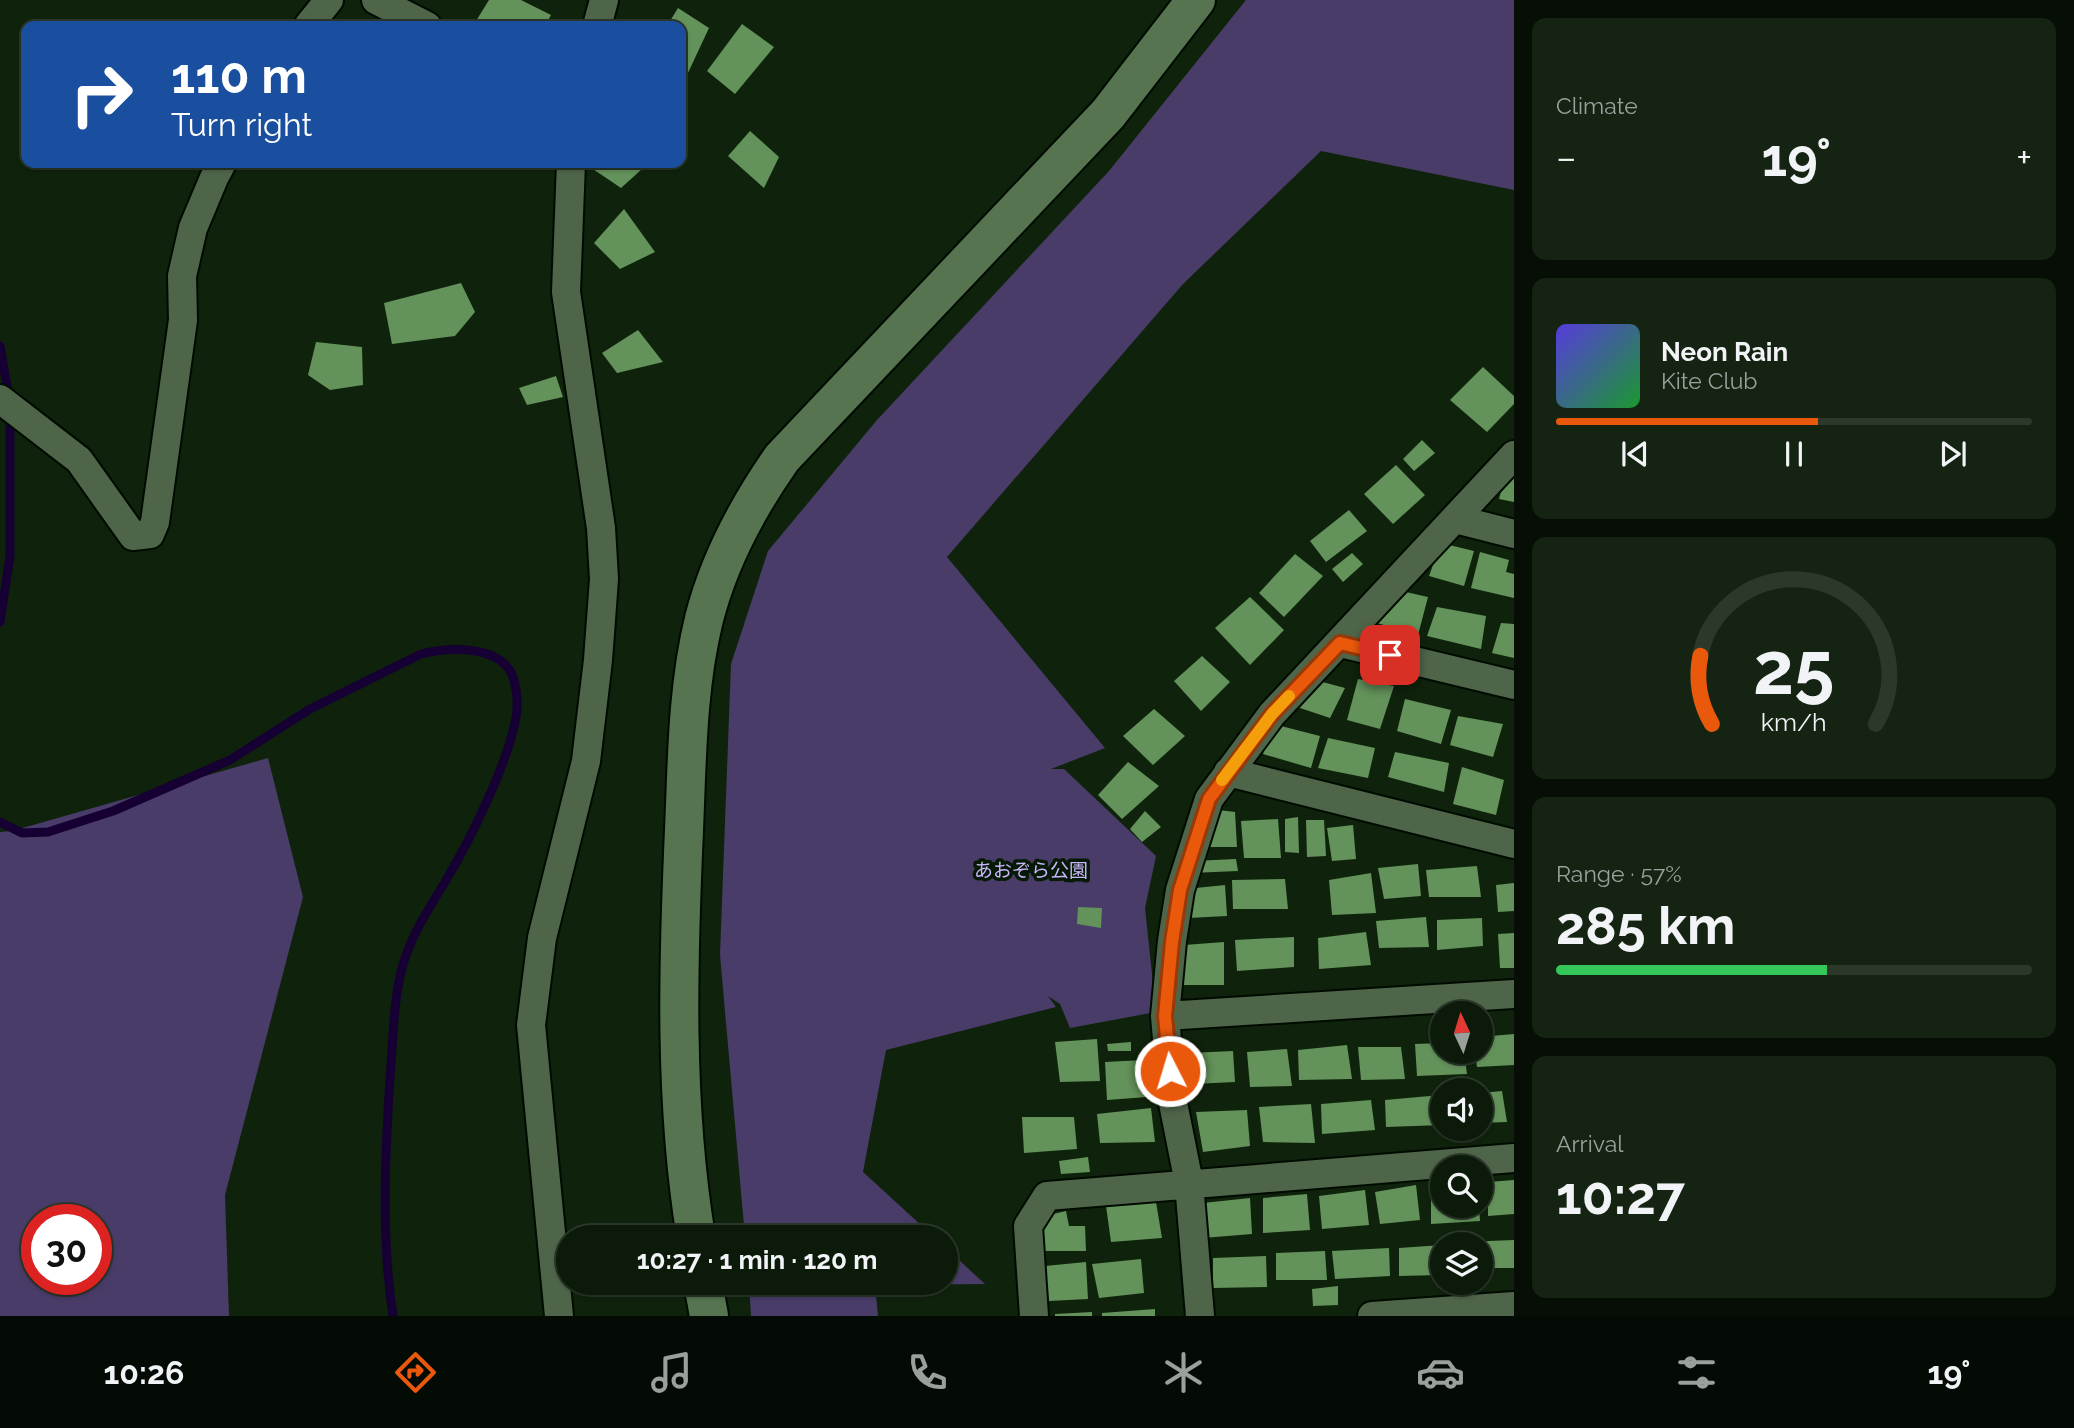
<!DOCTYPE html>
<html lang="en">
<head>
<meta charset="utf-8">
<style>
  body { margin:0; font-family:Raleway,"Noto Sans JP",sans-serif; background:#142312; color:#f1f3f6; height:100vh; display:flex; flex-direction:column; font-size:26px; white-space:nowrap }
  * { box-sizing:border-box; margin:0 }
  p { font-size:23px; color:#9aa19c }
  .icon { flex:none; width:38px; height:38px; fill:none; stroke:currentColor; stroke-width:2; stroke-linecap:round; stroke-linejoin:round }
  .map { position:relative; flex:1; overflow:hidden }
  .sheet { display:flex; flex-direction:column; gap:18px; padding:18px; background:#060e05; width:560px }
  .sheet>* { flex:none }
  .banner { position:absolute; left:21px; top:21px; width:665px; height:147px; border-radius:14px; box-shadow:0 2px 5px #0004,0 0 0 2px #2b382a; background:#1a4fa0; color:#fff; overflow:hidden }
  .needle { width:46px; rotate:356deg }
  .fabs { position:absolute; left:1430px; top:1001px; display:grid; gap:14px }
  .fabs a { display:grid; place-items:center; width:63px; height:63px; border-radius:50%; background:#0b1a09; box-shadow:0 2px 5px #0004,0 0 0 2px #2b382a; font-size:35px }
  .speed { position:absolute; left:21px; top:1204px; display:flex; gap:14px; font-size:35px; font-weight:700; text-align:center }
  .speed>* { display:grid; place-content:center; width:91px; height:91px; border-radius:50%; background:#0b1a09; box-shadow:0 2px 5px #0004,0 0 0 2px #2b382a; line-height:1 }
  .speed .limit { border:10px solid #d22; background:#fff; color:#111 }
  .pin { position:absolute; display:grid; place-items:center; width:60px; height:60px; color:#fff; margin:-30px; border-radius:14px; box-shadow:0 4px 10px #0006 }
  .me { position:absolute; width:77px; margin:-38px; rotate:355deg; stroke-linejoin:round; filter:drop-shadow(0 0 5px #0008) }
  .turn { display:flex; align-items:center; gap:24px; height:147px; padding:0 35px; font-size:32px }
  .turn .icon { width:91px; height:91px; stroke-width:2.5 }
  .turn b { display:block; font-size:49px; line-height:60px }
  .big { font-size:52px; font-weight:700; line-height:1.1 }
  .sheet .card { flex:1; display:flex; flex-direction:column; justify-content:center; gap:10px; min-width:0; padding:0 24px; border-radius:14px; background:#142312 }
  .sheet .dial { align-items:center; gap:0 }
  .dial svg { height:182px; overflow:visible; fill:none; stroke:#2b382a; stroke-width:7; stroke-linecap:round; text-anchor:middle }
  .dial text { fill:#f1f3f6; stroke:none }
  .song { display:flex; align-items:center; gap:21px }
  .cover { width:84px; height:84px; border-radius:10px; background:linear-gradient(135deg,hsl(250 70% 55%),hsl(130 70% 35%)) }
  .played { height:7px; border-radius:4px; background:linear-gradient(90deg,#ea580c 55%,#2b382a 55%) }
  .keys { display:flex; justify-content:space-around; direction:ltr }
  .heat { display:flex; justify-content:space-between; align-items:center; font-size:38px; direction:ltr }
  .charge { height:10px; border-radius:5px; background:linear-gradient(90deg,#34c759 57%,#2b382a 0) }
  .trip { position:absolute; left:556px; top:1225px; width:402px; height:70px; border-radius:35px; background:#0b1a09; box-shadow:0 2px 5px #0004,0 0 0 2px #2b382a; font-weight:700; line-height:70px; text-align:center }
  .tab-bar { display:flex; height:112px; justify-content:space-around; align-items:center; background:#040a04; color:#9aa19c }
  .tab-bar .icon { width:49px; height:49px }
  .tab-bar .selected { color:#ea580c }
  .tab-bar b { font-size:32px; color:#f1f3f6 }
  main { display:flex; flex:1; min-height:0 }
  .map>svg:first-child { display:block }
</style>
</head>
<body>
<main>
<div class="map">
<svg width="1514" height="1316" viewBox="0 0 1514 1316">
  <rect width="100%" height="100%" fill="#0f230c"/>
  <path fill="#493c68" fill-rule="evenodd" d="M1246 0H1514V190L1321 151 1183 284 947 557 1105 748 1051 769H1064L1156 856 1145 908 1156 1012 1070 1028 1060 1004 1048 996 1056 1007 886 1050 863 1172 934 1237H745L720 955 731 664 768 551 877 420 1109 171Z
    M268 758 303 897 225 1195 229 1316H0V832L12 831ZM37 1220H96V1279H37Z
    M947 1249 985 1284 875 1285 878 1316H751L749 1283H947Z"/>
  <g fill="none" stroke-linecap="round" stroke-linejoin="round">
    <path stroke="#160033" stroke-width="9" d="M0 346 9 397
      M0 622 10 556V415
      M0 822 22 833 48 832 113 811 230 760 310 709 421 654C449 647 504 644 514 680 517 691 518 705 516 717 508 764 470 840 445 882 427 912 409 938 401 972 393 1006 393 1043 390 1078 385 1157 381 1237 393 1316"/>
  </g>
  <path fill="#63925a" d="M489 0H521L551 15 545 26H489L476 21Z
    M678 8 709 28 687 75 681 70V26H667Z
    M742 24 774 47 735 94 707 71Z
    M750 131 779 157 764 188 728 156Z
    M584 163H634L642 169 621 188Z
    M624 209 655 252 620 269 594 243Z
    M461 283 475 312 455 336 392 344 384 303Z
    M638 330 663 362 617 373 602 353Z
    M316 342 362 347 363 385 330 390 308 375Z
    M1483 367 1514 396V404L1487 432 1450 400Z
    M556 376 563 397 527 405 519 388Z
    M1422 440 1435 453 1414 471 1403 459Z
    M1396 465 1425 495 1393 524 1364 494Z
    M1508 467 1514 469V502L1499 499Z
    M1349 510 1367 531 1326 562 1310 541Z
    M1441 543 1474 551 1464 586 1429 576Z
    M1480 552 1509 560 1506 572 1514 574V598L1471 588Z
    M1352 553 1363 564 1343 582 1332 569Z
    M1295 554 1323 576 1284 617 1259 593Z
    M1397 590 1428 597 1418 635 1377 623Z
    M1250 597 1284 630 1250 665 1215 628Z
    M1437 607 1486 616 1481 649 1427 636Z
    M1501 623 1514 624V658L1492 653Z
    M1202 656 1230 682 1201 711 1174 681Z
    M1358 679 1394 686 1380 729 1347 720Z
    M1315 680 1345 688 1330 718 1291 705Z
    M1405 699 1451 710 1441 744 1397 731Z
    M1154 709 1185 736 1153 765 1123 736Z
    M1458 716 1503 724 1493 757 1450 745Z
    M1273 724 1320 736 1311 768 1263 754Z
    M1328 738 1375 748 1368 778 1318 768Z
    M1395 752 1449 763 1444 792 1388 777Z
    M1128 762 1159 786 1122 819 1098 795Z
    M1462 767 1504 780 1496 815 1453 804Z
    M1210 809 1235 812 1237 847H1206Z
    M1145 811 1161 827 1142 842 1130 829Z
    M1298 817 1299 853 1285 852V819Z
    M1278 819 1281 858H1244L1241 821Z
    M1306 820H1324L1326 856 1307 857Z
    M1353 825 1356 859 1332 861 1327 828Z
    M1236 859 1238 871 1191 873 1193 861Z
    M1418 864 1421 896 1384 899 1378 868Z
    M1477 866 1481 897H1429L1426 870Z
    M1371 873 1376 913 1332 915 1329 880Z
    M1285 879 1288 909H1233L1232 880Z
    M1514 883V911L1498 912 1496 885Z
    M1225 885 1227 916 1188 918 1186 889Z
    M1078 907 1102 908 1101 928 1077 924Z
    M1426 917 1429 947 1379 948 1376 921Z
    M1482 918 1483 946 1437 950V920Z
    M1366 932 1371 965 1319 969 1318 938Z
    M1514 933V968H1500L1498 934Z
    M1294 937V967L1237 971 1235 940Z
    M1224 942V985H1183L1184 945Z
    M1514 1034V1065L1477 1067 1475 1052H1480V1037Z
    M1097 1039 1100 1081 1060 1082 1055 1042Z
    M1131 1042V1051H1108L1107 1044Z
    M1442 1043V1052H1464L1467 1074 1417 1076 1415 1044Z
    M1347 1045 1352 1079 1299 1080 1298 1050Z
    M1358 1047H1401L1405 1079 1361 1080Z
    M1287 1049 1292 1086 1250 1087 1247 1052Z
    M1233 1051 1235 1082 1193 1084 1189 1053Z
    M1144 1060 1147 1097 1107 1100 1105 1062Z
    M1150 1082H1159L1160 1101 1150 1102Z
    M1502 1091 1507 1122 1480 1123V1093Z
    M1441 1095 1442 1125 1386 1127 1385 1100Z
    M1371 1100 1375 1130 1322 1134 1321 1104Z
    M1311 1104 1315 1143 1263 1142 1259 1107Z
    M1151 1108 1155 1142 1100 1143 1097 1114Z
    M1247 1110 1250 1146 1203 1152 1196 1112Z
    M1022 1117H1074L1077 1149 1024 1153Z
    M1088 1157 1090 1172 1061 1174 1059 1161Z
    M1514 1180V1214L1488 1216V1182Z
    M1416 1185 1420 1220 1380 1224 1375 1192Z
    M1442 1188V1206H1479L1480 1221 1431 1224V1190Z
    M1365 1190 1369 1225 1322 1229 1319 1196Z
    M1307 1194 1310 1230 1263 1233V1198Z
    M1250 1198 1252 1234 1203 1238V1203Z
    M1156 1202 1162 1238 1111 1242 1106 1206Z
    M1066 1211 1069 1226H1085L1086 1251H1042L1040 1217Z
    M1514 1240V1268H1480V1244H1463V1242Z
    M1442 1245V1275L1399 1276V1248Z
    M1389 1248 1390 1276 1335 1279 1332 1251Z
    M1325 1251 1327 1280H1276V1253Z
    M1266 1256 1267 1287 1213 1288V1258Z
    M1141 1259 1144 1293 1099 1298 1092 1264Z
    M1086 1262 1088 1299 1049 1301 1045 1266Z
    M1338 1286V1305L1313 1306 1312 1289Z
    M1155 1309V1316H1102V1313Z
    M1092 1312V1316H1055V1314Z"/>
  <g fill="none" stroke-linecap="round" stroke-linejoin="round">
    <g stroke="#000b00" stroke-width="32">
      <path id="street" d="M376 0 427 26
        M308 26 329 0
        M597 26 604 0
        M0 399 79 460 133 536 150 534 155 522 183 320 182 276 193 228 214 178 222 163
        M1455 519 1514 534
        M1340 643 1514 685
        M1228 772 1514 844
        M1165 1016 1514 994
        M559 1316 531 1025 542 938 586 761 598 660 604 579 601 528 566 292 571 163
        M1034 1316 1028 1226 1047 1196 1514 1158
        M1200 1316 1189 1183 1172 1098 1165 1016 1172 941 1180 890 1209 799 1272 714 1514 455
        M1372 1316 1514 1306"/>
    </g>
    <g stroke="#000b00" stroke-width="42">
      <path id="secondary" d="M696 1237C674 1104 678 964 684 830 687 760 687 688 704 619 719 560 747 508 782 458L1108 114 1196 0
        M703 1283 709 1316"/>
    </g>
    <use href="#street" stroke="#4f654a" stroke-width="28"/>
    <use href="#secondary" stroke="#567450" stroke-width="38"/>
  </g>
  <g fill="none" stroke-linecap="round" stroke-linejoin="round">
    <g stroke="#983908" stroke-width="18">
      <path id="route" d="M1170 1071 1165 1016 1172 942 1180 890 1209 799 1272 714 1340 643 1390 655"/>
    </g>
    <use href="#route" stroke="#ea580c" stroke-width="12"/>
    <path stroke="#f59e0b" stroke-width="12" d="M1222 780 1272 714 1289 696"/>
  </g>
  <g text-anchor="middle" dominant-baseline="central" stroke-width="7" stroke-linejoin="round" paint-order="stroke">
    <g font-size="19" fill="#c9b5fd" stroke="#061904">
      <text x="1031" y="870">あおぞら公園</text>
    </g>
  </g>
</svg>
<div class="fabs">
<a><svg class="needle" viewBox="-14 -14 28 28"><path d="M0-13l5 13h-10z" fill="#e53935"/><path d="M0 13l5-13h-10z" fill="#9aa19c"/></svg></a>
<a><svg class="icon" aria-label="sound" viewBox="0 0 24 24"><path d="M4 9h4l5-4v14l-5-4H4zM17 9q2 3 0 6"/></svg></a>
<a><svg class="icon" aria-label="search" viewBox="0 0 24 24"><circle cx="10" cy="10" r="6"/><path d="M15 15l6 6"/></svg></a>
<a><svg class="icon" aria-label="layers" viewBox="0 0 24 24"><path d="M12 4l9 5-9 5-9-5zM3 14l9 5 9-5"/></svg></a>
</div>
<div class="speed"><div class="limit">30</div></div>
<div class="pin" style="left:1390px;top:655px;background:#d93025"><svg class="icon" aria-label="arrive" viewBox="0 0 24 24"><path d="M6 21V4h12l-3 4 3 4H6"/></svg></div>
<svg class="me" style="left:1170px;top:1071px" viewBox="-20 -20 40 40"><circle r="17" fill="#ea580c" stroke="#fff" stroke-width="3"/><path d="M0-11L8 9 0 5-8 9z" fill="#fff"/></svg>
<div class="trip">10:27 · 1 min · 120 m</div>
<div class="banner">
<div class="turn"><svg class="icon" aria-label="right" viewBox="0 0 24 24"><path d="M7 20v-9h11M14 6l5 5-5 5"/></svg><div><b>110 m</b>Turn right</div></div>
</div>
</div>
<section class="sheet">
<div class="card"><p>Climate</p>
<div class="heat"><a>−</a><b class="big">19°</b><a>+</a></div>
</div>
<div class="card">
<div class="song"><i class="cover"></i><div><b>Neon Rain</b><p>Kite Club</p></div></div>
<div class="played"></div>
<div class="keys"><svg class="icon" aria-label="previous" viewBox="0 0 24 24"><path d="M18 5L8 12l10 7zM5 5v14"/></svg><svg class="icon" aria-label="pause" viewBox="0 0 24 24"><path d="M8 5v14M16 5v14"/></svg><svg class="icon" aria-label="next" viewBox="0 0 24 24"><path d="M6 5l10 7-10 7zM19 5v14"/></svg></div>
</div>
<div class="card dial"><svg viewBox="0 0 100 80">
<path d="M14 69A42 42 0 1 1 86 69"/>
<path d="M14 69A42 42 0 0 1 9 39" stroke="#ea580c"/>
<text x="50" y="56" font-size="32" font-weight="700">25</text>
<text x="50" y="72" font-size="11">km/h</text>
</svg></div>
<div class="card"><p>Range · 57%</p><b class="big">285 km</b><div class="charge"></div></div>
<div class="card"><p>Arrival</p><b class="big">10:27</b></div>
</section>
</main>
<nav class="tab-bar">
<b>10:26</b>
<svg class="icon selected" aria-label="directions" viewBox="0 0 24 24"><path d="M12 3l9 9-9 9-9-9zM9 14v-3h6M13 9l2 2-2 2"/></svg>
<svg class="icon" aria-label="music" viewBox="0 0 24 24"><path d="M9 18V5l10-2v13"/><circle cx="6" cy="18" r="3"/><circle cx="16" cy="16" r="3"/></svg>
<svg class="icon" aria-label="phone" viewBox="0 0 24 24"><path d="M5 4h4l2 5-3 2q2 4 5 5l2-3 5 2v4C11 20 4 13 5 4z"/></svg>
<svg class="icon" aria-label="climate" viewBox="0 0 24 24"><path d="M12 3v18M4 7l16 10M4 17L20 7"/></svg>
<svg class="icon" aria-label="car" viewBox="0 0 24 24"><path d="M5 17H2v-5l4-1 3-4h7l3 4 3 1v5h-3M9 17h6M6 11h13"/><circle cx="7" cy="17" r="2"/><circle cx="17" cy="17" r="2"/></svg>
<svg class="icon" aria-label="filters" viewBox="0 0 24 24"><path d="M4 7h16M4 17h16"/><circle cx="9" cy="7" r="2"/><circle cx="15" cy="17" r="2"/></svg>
<b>19°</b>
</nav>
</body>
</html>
